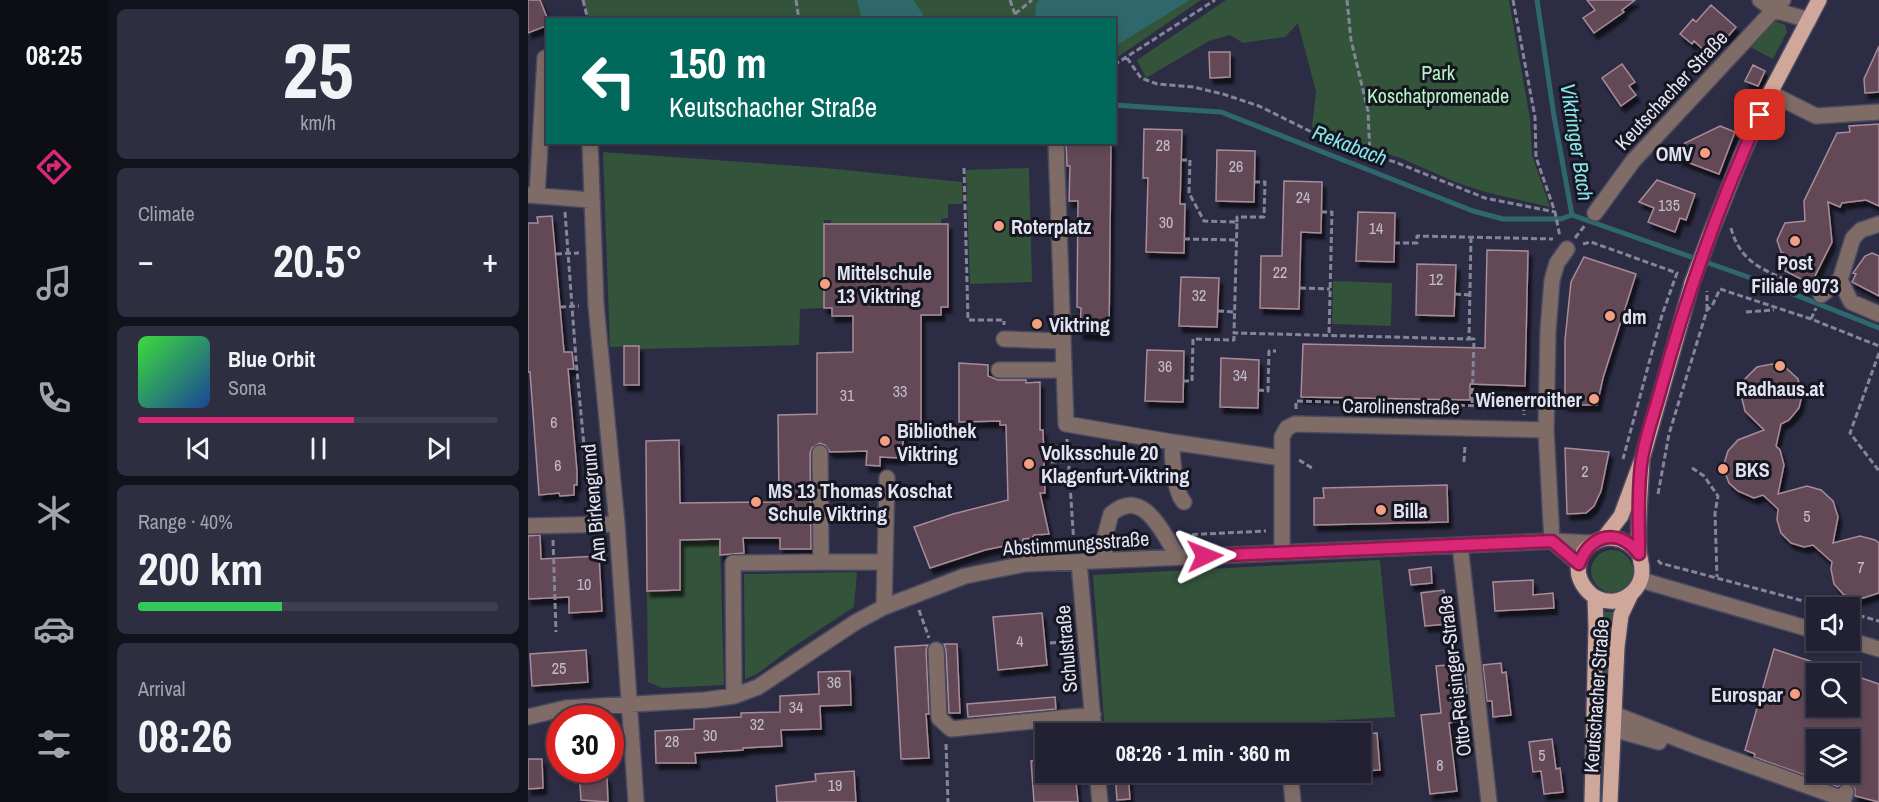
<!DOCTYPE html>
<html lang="en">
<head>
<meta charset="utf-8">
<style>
  body { margin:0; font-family:"Archivo Narrow",sans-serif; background:#2d2e3f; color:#f1f3f6; height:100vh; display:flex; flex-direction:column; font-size:22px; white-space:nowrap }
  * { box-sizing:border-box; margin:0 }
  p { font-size:20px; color:#a2a3ac }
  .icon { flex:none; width:33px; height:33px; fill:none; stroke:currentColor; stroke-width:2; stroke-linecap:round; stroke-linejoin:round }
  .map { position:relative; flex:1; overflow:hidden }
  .panel { display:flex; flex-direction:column; gap:9px; padding:9px; background:#12121c; width:420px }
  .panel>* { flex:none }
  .banner { position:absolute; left:18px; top:18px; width:570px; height:126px; border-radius:0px; box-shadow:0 3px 9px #0003,0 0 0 2px #3e3e4e; background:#00695c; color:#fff; overflow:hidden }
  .tools { position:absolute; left:1278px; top:597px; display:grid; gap:12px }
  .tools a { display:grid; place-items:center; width:54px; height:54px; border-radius:0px; background:#212133; box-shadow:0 3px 9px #0003,0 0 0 2px #3e3e4e; font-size:30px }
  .speed { position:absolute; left:18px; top:705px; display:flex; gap:12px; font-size:30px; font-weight:700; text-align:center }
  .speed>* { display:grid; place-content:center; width:78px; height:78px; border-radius:50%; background:#212133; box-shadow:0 3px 9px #0003,0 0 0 2px #3e3e4e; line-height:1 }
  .speed .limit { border:9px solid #d22; background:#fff; color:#111 }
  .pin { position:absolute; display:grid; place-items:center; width:51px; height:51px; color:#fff; margin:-26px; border-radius:12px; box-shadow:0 3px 9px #0006 }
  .me { position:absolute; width:66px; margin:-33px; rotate:88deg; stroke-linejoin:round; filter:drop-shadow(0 0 4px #0008) }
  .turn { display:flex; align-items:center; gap:21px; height:126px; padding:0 24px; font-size:27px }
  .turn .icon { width:78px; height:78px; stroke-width:2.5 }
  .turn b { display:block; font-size:42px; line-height:51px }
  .big { font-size:45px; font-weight:700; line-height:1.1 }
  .panel .card { flex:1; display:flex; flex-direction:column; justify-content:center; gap:9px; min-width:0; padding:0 21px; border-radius:9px; background:#2d2e3f }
  .panel .dial { align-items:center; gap:0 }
  .dial b { font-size:78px; line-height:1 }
  .song { display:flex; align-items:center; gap:18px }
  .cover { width:72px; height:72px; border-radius:9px; background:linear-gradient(135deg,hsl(120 70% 55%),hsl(220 70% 35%)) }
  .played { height:6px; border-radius:3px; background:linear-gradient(90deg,#db2777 60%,#3e3e4e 60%) }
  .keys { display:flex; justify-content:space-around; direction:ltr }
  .heat { display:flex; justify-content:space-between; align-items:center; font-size:33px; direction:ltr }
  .charge { height:9px; border-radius:4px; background:linear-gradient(90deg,#34c759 40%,#3e3e4e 0) }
  .trip { position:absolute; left:507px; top:723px; width:336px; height:60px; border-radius:0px; background:#212133; box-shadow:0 3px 9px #0003,0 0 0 2px #3e3e4e; font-weight:700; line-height:60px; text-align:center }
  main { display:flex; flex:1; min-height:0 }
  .dock { display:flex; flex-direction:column; width:108px; justify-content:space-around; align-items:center; background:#0d0d14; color:#a2a3ac }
  .dock .icon { width:42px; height:42px }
  .dock .active { color:#db2777 }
  .dock b { font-size:27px; color:#f1f3f6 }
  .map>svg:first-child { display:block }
</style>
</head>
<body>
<main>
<nav class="dock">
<b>08:25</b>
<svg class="icon active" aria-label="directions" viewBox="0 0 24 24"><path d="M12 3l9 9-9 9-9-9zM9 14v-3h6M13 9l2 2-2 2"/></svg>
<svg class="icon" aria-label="music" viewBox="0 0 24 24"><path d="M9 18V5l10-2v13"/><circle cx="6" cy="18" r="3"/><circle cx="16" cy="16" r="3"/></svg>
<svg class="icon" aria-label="phone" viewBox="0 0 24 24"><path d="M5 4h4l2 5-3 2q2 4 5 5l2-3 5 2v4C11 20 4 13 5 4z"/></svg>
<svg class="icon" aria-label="climate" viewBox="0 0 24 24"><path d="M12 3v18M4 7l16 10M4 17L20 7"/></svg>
<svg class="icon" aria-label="car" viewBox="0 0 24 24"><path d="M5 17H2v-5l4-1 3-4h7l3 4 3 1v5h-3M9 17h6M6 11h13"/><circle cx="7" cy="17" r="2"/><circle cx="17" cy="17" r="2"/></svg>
<svg class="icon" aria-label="filters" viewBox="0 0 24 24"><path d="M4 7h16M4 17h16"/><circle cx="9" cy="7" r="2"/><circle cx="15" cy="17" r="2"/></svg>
</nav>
<section class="panel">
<div class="card dial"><b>25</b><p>km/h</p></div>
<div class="card"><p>Climate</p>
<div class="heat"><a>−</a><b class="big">20.5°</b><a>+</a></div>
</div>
<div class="card">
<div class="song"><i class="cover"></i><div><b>Blue Orbit</b><p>Sona</p></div></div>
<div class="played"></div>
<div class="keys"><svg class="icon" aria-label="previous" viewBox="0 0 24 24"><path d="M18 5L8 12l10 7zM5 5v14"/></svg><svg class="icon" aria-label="pause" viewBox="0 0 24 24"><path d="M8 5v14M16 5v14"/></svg><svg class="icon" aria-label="next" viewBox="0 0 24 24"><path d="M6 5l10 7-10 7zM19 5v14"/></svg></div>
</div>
<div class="card"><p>Range · 40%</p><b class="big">200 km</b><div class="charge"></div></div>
<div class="card"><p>Arrival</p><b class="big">08:26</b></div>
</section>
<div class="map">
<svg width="1351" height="802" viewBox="0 0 1351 802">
  <defs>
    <filter id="shadow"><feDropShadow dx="3.5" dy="6" stdDeviation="1.5" flood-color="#0009"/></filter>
  </defs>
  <rect width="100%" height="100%" fill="#2c2c44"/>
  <path fill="#34533b" d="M55 0H673L587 59 586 20H60Z
    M698 0H981L1002 119 1004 155 1022 207 957 192 927 182 873 158 820 143 784 127 788 92 770 23 757 37 715 43 702 35 681 41 618 78 609 60Z
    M1246 21 1257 25 1259 32 1245 59 1222 47Z
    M75 152 297 168 434 182 435 204H420V218L413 219V224H303V220H296V308L272 309 271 345 111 349V346L82 347Z
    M501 168 504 282 442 284 438 170Z
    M805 281 864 283 863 326 804 324Z
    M192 539 196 685 134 688 120 682 119 591 152 590V540Z
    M1063 571a21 21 0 1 1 42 0a21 21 0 1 1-42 0Z
    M852 560 867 717 577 733 565 575Z
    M329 572 326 607 265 647 229 674 217 679 216 574Z
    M1076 612H1086L1076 774 1072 748Z"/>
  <path fill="#2f686c" d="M329 0H385L398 19H334Z
    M511 0H662L587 46 586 20 507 19 508 4Z"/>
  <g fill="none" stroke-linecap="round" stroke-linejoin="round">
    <path stroke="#2f686c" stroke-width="5" d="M1009 0 1026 116 1044 215 1240 284 1351 328
      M586 105 693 112 945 211 975 219H1033L1044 215"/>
  </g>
  <path fill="#634856" stroke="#a98b9a" stroke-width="1.5" fill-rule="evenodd" filter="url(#shadow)" d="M0 0H12L20 20 18 26 0 33Z
    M1059 0H1107L1094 10 1096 12 1066 33 1055 18 1067 10Z
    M1183 5 1208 27 1197 40 1193 36 1178 52 1166 41 1164 44 1152 34 1165 19 1168 22Z
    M1351 46V92L1337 93 1336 79Z
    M681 52H702V77L682 78Z
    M1094 64 1107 82 1101 86 1108 95 1093 106 1074 78Z
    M1225 65 1237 71 1230 86 1217 81Z
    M1351 124V206L1338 200 1314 203 1312 207 1300 202 1304 242 1283 284 1257 271 1263 257 1253 252 1249 240 1257 223 1277 221 1276 201 1309 133 1322 132 1321 126Z
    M1192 126 1207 132 1191 174 1151 159 1157 143Z
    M616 129 654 130 652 204H657L656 253 618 252 620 178H615Z
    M538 142H583L581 335 552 333 553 308 549 307 550 201H541L542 166H539Z
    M689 150 727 151 726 202 688 201Z
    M1129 180 1167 194 1158 220 1152 218 1147 232 1120 222 1126 208 1111 202Z
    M756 181 794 182 793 233 773 232 771 309 732 308 733 256H754Z
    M830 212 867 213 866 262 828 261Z
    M24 216 36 352H44L46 369H40L49 471V485H46V495L32 496 31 493 11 495 2 372H0V223H10L9 217Z
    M296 224H420V307H413V315H393V429H376L374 458 352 457V466L338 465 339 451 302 452 297 445 292 443 284 448 282 453 283 549H252V538H215L216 553 192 555V539L152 540V590L119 591 118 441 151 440 152 503 251 502 250 415 289 414V353L325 352V316H304V308H296Z
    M959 250 1000 251 997 386 942 384V400L773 397 775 344 957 348Z
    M1344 253 1351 256V296L1324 282 1328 274 1325 273 1337 256Z
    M1056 257 1108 274 1075 378 1069 405H1037V340L1043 282Z
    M889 264 928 265 926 316 888 315Z
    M653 277 691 278 689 327 651 326Z
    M96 346H111V385H96Z
    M619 350 656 351 655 402 617 401Z
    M693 358 731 360 730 408 692 407Z
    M431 363 460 365V376L470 380H498V383L512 382V430H515L517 493H512L521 534 506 535 504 538 495 539V542L457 550 402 568 386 527 425 514 480 500 478 425H472V421L431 422Z
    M1244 364 1257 367 1270 379 1274 395 1271 408 1261 420 1253 424 1248 446 1252 450 1256 465 1250 494 1279 486 1293 490 1305 501 1310 517 1305 543 1332 536 1347 540 1351 543V593L1332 599 1316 595 1306 584 1303 569 1304 562 1285 545 1276 547 1263 543 1253 533 1249 520 1250 509 1235 495 1226 498 1210 491 1201 483 1195 467 1200 451 1210 440 1236 430 1217 411 1213 395 1217 379 1229 367Z
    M1037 448 1081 452 1073 491 1066 506 1058 513 1039 514Z
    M919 485 920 522 786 525V498H796L795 488Z
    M12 535 13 559 71 556 74 611 41 613V597L0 599V536Z
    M903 567 904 583 883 585 881 570Z
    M1005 580V595L1025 593 1026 608 967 611 965 582Z
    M916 590 920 624 897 626 893 593Z
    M514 613 519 665 470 670 465 617Z
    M416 644H429L432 713H421L418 650Z
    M400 645 398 650 401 714H398L401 758 373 759 367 647Z
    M1246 649 1288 663V706H1322V674L1351 684V802L1327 796V789L1321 783H1315L1310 787 1226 757 1227 754 1217 750ZM1288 740H1322V772H1288Z
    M58 650 60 682 4 686 2 654Z
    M973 663 974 673 978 672 983 715 965 717 964 701H959L955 665Z
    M931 664 932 669 936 668 939 693 929 695 932 721 921 723 929 791 902 794 893 715 913 713 908 666Z
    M322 671 323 705 292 706 293 729 253 730 254 746 215 748V750L167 753 168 763H128L127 731 166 729V719L213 717V713L252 712V696L291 694 290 672Z
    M527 697 528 709 440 717 439 704Z
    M849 733 852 770 832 771V734Z
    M1024 739 1028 769 1032 768 1035 792 1016 794 1013 771 1005 772 1001 742Z
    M0 759H14L15 788 0 789Z
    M518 759V772H547L550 802H506L503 761Z
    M51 770H72V777H79L80 802 53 800Z
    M326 771 328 802H249L248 786 288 781 287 774Z
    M587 772H600L602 799 589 800Z"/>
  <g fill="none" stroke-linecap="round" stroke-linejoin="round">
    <g stroke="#494960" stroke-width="18">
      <path id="minor" d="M1232 0 1246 10 1281 20
        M1242 93 1288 116 1351 112
        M62 142 68 305 89 524 108 802
        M528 142 538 424 644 442 753 458
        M0 195 63 200
        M9 196 17 58 20 57
        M1067 213 1105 161 1255 0
        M1312 280 1323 302 1351 314
        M1293 295 1312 280 1325 238 1333 230 1351 224
        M476 339 534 341
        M471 370H535
        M644 442C644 457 646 492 656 502
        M0 526 89 524
        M1024 541 1018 430 1020 331 1024 280 1029 263 1039 249
        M1024 541 1051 564
        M932 545 961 802
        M754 553V437L759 428 767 424 1018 430
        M578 560 576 540 583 514C616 486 635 534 650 557
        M293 562H357
        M551 562 566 734
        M1113 580 1288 631
        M356 607 359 478
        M1321 640 1351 649
        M408 650 411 718 423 729 565 715
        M206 696 205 563 293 562 292 453
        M1086 714 1168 746 1316 799 1318 792
        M0 717 38 708 177 700 206 696 230 687 328 622 356 607 437 576 497 564 1024 541 1064 543
        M1085 729 1131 742
        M759 732V734
        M569 772 572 802
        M762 772 765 802"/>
    </g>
    <g stroke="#494960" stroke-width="18">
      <path id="major" d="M1181 237 1213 157 1242 93 1291 0
        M1076 538 1093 516 1114 459 1164 283
        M1111 554C1081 515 1031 556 1058 589 1065 598 1076 602 1087 601 1099 599 1110 590 1113 578 1116 568 1112 561 1111 551 1109 521 1113 489 1114 459
        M1064 802 1068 627 1067 597
        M1082 802 1089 647 1093 615 1103 594"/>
    </g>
    <path stroke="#858599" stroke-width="3" stroke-dasharray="6 3" stroke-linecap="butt" d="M55 0 60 20
      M268 0 271 20
      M482 0 489 20
      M819 0 823 40 840 111 842 155
      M985 0 1007 117 1008 157 1027 212 1032 237
      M487 14 504 0
      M599 58 613 78 629 84 665 87 695 94 731 106 814 147 867 162 957 198 1027 212
      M586 65 687 0
      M653 160H662L661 193 676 221 709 222 706 333 941 339 943 237
      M436 168 440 320H476V325
      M37 212 48 360 62 510
      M793 212H804L801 336
      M709 222V217H736L737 182H727
      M1203 228C1213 268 1246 273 1280 289
      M1047 238 1058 224
      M656 239 709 240
      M866 243H889V236L1025 239
      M1055 244 1063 242 1149 273 1134 315 1095 459
      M28 254 51 253
      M772 288 802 289
      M927 294 942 295
      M32 307 51 306
      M1179 310V291
      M690 311 707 312
      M1218 312 1246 310
      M1283 319 1288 308
      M941 339H946L944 406
      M1351 353 1322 433 1351 471
      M655 381H664L665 339 706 340V333
      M730 390 740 391 741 351H748
      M768 409V401L996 407V415
      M539 439 546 545
      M771 460 784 468
      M523 462 630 458
      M936 462 937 445
      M1164 468 1176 476 1190 496 1187 513 1189 577
      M1130 494 1141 434 1179 310 1184 306 1192 289 1283 319 1351 346
      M655 535 738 531
      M594 538 620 536
      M25 540 28 632
      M1130 560 1132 563 1302 608
      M391 610 401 638
      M1322 613 1351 621
      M522 643 543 641
      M418 744 420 802"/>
    <use href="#minor" stroke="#806c66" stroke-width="15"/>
    <use href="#major" stroke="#d0a89b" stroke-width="15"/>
    <g stroke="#494960" stroke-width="18" stroke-linecap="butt">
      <path id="major-bridge" d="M1164 283 1181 237"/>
    </g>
    <use href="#major-bridge" stroke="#d0a89b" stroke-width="15"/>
  </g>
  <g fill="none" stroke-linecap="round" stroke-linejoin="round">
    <g stroke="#8e194d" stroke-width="15">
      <path id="route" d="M677 556 1024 541 1051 564C1062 534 1091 527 1111 554 1111 524 1109 488 1114 458 1118 435 1127 411 1133 388 1159 294 1191 203 1232 115"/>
    </g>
    <use href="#route" stroke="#db2777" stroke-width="10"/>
  </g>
  <g fill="#f2a081" stroke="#161621" stroke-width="2">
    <circle cx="1177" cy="153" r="6"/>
    <circle cx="471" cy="226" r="6"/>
    <circle cx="1267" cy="241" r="6"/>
    <circle cx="297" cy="284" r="6"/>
    <circle cx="1082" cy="316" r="6"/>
    <circle cx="509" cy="324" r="6"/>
    <circle cx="1252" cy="366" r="6"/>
    <circle cx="1066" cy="399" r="6"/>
    <circle cx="357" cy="441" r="6"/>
    <circle cx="501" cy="464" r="6"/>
    <circle cx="1195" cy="469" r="6"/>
    <circle cx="228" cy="502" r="6"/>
    <circle cx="853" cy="510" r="6"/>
    <circle cx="1267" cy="694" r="6"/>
  </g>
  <g text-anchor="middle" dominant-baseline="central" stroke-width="6" stroke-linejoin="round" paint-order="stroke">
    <g font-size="16" fill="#c2bccb">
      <text x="635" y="145">28</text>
      <text x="708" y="166">26</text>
      <text x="775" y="197">24</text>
      <text x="1141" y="205">135</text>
      <text x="638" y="222">30</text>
      <text x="848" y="228">14</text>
      <text x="752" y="272">22</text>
      <text x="908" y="279">12</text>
      <text x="671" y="295">32</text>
      <text x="637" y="366">36</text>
      <text x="712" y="375">34</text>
      <text x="372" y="391">33</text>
      <text x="319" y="395">31</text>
      <text x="26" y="422">6</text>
      <text x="30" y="465">6</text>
      <text x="1057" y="471">2</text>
      <text x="1279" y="516">5</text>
      <text x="1333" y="567">7</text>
      <text x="56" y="584">10</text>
      <text x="492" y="641">4</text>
      <text x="31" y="668">25</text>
      <text x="306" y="682">36</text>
      <text x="268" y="707">34</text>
      <text x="229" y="724">32</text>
      <text x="182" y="735">30</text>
      <text x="144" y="741">28</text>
      <text x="1014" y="755">5</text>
      <text x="912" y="765">8</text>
      <text x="307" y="785">19</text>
    </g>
    <g font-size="20" fill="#b7f4c4" stroke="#161621">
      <text x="910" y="72">Park<tspan x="910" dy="23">Koschatpromenade</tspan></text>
    </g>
    <g font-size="20" fill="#e1e2f2" stroke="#161621">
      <text transform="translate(1143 90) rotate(-47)">Keutschacher Straße</text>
      <text transform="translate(873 406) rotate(1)">Carolinenstraße</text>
      <text transform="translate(65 503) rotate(-95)">Am Birkengrund</text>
      <text transform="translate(548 543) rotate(-4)">Abstimmungsstraße</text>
      <text transform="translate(538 649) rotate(-95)">Schulstraße</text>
      <text transform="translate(926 676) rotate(-97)">Otto-Reisinger-Straße</text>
      <text transform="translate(1068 696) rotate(-86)">Keutschacher Straße</text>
    </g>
    <g font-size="20" font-weight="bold" fill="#e1e2f2" stroke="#161621" text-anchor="start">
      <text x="1165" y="153" text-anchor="end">OMV</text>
      <text x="483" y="226">Roterplatz</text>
      <text x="1267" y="262" text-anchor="middle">Post<tspan x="1267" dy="23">Filiale 9073</tspan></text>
      <text x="309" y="272">Mittelschule<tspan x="309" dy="23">13 Viktring</tspan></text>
      <text x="1094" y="316">dm</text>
      <text x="521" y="324">Viktring</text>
      <text x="1252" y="388" text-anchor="middle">Radhaus.at</text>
      <text x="1054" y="399" text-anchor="end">Wienerroither</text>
      <text x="369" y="430">Bibliothek<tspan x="369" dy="23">Viktring</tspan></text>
      <text x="513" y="452">Volksschule 20<tspan x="513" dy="23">Klagenfurt-Viktring</tspan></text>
      <text x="1207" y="469">BKS</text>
      <text x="240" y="490">MS 13 Thomas Koschat<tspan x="240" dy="23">Schule Viktring</tspan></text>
      <text x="865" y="510">Billa</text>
      <text x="1255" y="694" text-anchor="end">Eurospar</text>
    </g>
    <g font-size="21" font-style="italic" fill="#86e4eb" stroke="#161621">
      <text transform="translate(1049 142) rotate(81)">Viktringer Bach</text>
      <text transform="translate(822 145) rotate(21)">Rekabach</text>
    </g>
  </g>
</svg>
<div class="tools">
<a><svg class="icon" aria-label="sound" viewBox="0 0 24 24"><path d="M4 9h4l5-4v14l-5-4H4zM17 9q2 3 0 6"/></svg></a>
<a><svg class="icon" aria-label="search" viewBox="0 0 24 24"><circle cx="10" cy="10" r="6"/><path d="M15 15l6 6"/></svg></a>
<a><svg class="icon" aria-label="layers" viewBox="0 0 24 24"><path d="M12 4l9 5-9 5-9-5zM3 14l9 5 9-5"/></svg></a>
</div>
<div class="speed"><div class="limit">30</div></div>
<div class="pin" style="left:1232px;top:115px;background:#d93025"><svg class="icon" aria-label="arrive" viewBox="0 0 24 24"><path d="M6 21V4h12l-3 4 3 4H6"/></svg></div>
<svg class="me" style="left:677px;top:556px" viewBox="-20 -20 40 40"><path d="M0-17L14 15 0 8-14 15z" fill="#db2777" stroke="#fff" stroke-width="4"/></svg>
<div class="trip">08:26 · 1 min · 360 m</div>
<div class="banner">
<div class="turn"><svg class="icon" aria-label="left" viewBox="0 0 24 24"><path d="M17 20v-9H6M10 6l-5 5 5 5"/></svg><div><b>150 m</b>Keutschacher Straße</div></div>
</div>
</div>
</main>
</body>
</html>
